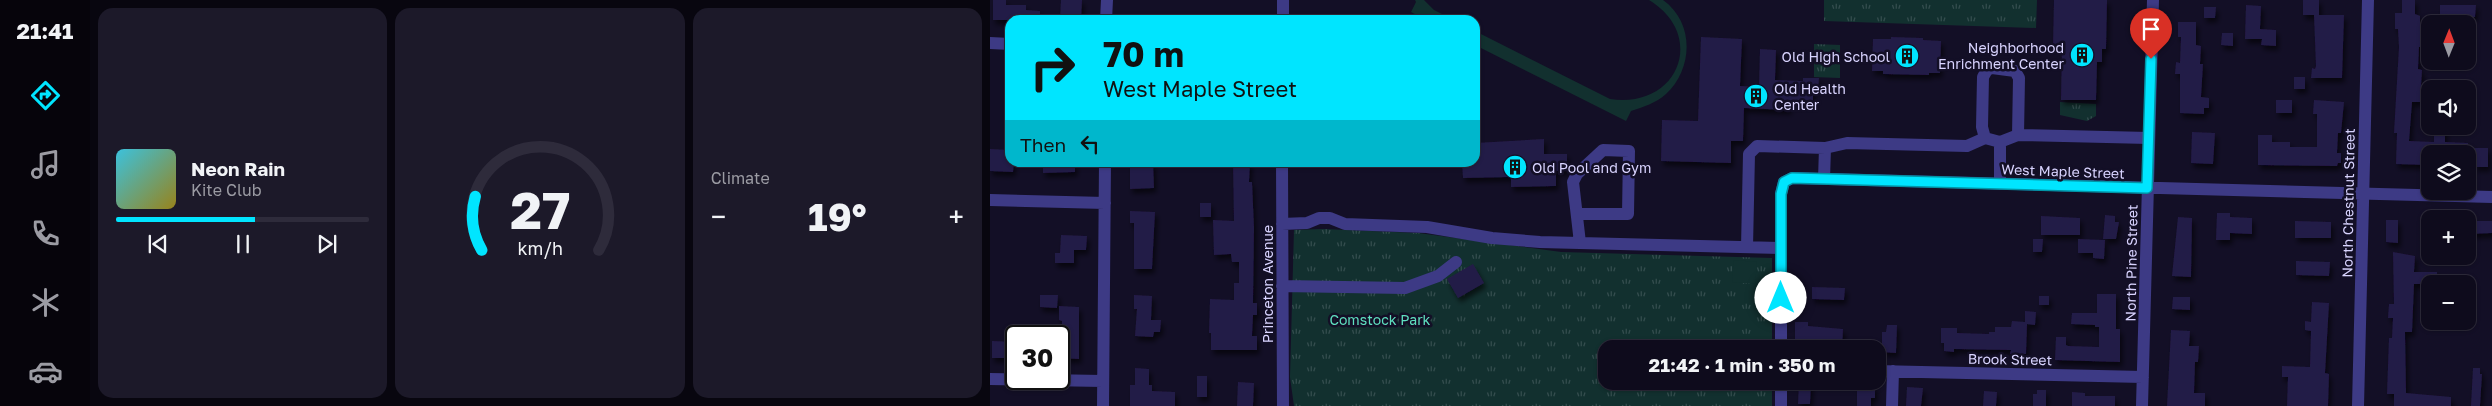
<!DOCTYPE html>
<html lang="en">
<head>
<meta charset="utf-8">
<style>
  body { margin:0; font-family:"Golos Text",sans-serif; background:#1c1929; color:#f1f3f6; height:100vh; display:flex; flex-direction:column; font-size:19px; white-space:nowrap }
  * { box-sizing:border-box; margin:0 }
  p { font-size:16px; color:#9b9ba3 }
  .icon { flex:none; width:28px; height:28px; fill:none; stroke:currentColor; stroke-width:2; stroke-linecap:round; stroke-linejoin:round }
  .map { position:relative; flex:1; overflow:hidden }
  .side { display:flex; flex-direction:column; gap:8px; padding:8px; background:#08060f; width:900px }
  .side>* { flex:none }
  .guide { position:absolute; left:15px; top:15px; width:475px; height:152px; border-radius:15px; box-shadow:0 1px 4px #0004,0 0 0 1px #2e2b3b; background:#00e5ff; color:#111; overflow:hidden }
  .needle { width:32px; rotate:1deg }
  .buttons { position:absolute; left:1431px; top:15px; display:grid; gap:10px }
  .buttons a { display:grid; place-items:center; width:55px; height:55px; border-radius:10px; background:#0e0b1c; box-shadow:0 1px 4px #0004,0 0 0 1px #2e2b3b; font-size:25px }
  .speed { position:absolute; left:15px; top:325px; display:flex; gap:10px; font-size:25px; font-weight:700; text-align:center }
  .speed>* { display:grid; place-content:center; width:65px; height:65px; border-radius:50%; background:#0e0b1c; box-shadow:0 1px 4px #0004,0 0 0 1px #2e2b3b; line-height:1 }
  .speed .limit { border:2px solid #111; border-radius:8px; background:#fff; color:#111 }
  .pin { position:absolute; display:grid; place-items:center; width:42px; height:42px; color:#fff; margin:-51px -21px; border-radius:50% 50% 50% 0; rotate:-45deg; box-shadow:0 0 5px #0007 }
  .pin .icon { rotate:45deg }
  .me { position:absolute; width:55px; margin:-28px; rotate:0deg; stroke-linejoin:round; filter:drop-shadow(0 0 4px #0008) }
  .turn { display:flex; align-items:center; gap:18px; height:105px; padding:0 15px; font-size:22px }
  .turn .icon { width:65px; height:65px; stroke-width:2.5 }
  .turn b { display:block; font-size:35px; line-height:42px }
  .then { display:flex; align-items:center; height:48px; padding:0 15px; background:#0003; gap:10px; font-size:19px }
  .big { font-size:38px; font-weight:700; line-height:1.1 }
  .side .widget { flex:1; display:flex; flex-direction:column; justify-content:center; gap:8px; min-width:0; padding:0 18px; border-radius:15px; background:#1c1929 }
  .side .dial { align-items:center; gap:0 }
  .dial svg { height:130px; overflow:visible; fill:none; stroke:#2e2b3b; stroke-width:7; stroke-linecap:round; text-anchor:middle }
  .dial text { fill:#f1f3f6; stroke:none }
  .song { display:flex; align-items:center; gap:15px }
  .cover { width:60px; height:60px; border-radius:8px; background:linear-gradient(135deg,hsl(190 70% 55%),hsl(50 70% 35%)) }
  .played { height:5px; border-radius:2px; background:linear-gradient(90deg,#00e5ff 55%,#2e2b3b 55%) }
  .keys { display:flex; justify-content:space-around; direction:ltr }
  .heat { display:flex; justify-content:space-between; align-items:center; font-size:28px; direction:ltr }
  .side .tiles { flex:1; display:grid; gap:8px; grid-template-columns:repeat(3,1fr) }
  .trip { position:absolute; left:608px; top:340px; width:288px; height:50px; border-radius:15px; background:#0e0b1c; box-shadow:0 1px 4px #0004,0 0 0 1px #2e2b3b; font-weight:700; line-height:50px; text-align:center }
  main { display:flex; flex:1; min-height:0 }
  .tabs { display:flex; flex-direction:column; width:90px; justify-content:space-around; align-items:center; background:#06040b; color:#9b9ba3 }
  .tabs .icon { width:35px; height:35px }
  .tabs .on { color:#00e5ff }
  .tabs b { font-size:22px; color:#f1f3f6 }
  .map>svg:first-child { display:block }
</style>
</head>
<body>
<main>
<nav class="tabs">
<b>21:41</b>
<svg class="icon on" aria-label="directions" viewBox="0 0 24 24"><path d="M12 3l9 9-9 9-9-9zM9 14v-3h6M13 9l2 2-2 2"/></svg>
<svg class="icon" aria-label="music" viewBox="0 0 24 24"><path d="M9 18V5l10-2v13"/><circle cx="6" cy="18" r="3"/><circle cx="16" cy="16" r="3"/></svg>
<svg class="icon" aria-label="phone" viewBox="0 0 24 24"><path d="M5 4h4l2 5-3 2q2 4 5 5l2-3 5 2v4C11 20 4 13 5 4z"/></svg>
<svg class="icon" aria-label="climate" viewBox="0 0 24 24"><path d="M12 3v18M4 7l16 10M4 17L20 7"/></svg>
<svg class="icon" aria-label="car" viewBox="0 0 24 24"><path d="M5 17H2v-5l4-1 3-4h7l3 4 3 1v5h-3M9 17h6M6 11h13"/><circle cx="7" cy="17" r="2"/><circle cx="17" cy="17" r="2"/></svg>
</nav>
<section class="side">
<div class="tiles">
<div class="widget">
<div class="song"><i class="cover"></i><div><b>Neon Rain</b><p>Kite Club</p></div></div>
<div class="played"></div>
<div class="keys"><svg class="icon" aria-label="previous" viewBox="0 0 24 24"><path d="M18 5L8 12l10 7zM5 5v14"/></svg><svg class="icon" aria-label="pause" viewBox="0 0 24 24"><path d="M8 5v14M16 5v14"/></svg><svg class="icon" aria-label="next" viewBox="0 0 24 24"><path d="M6 5l10 7-10 7zM19 5v14"/></svg></div>
</div>
<div class="widget dial"><svg viewBox="0 0 100 80">
<path d="M14 69A42 42 0 1 1 86 69"/>
<path d="M14 69A42 42 0 0 1 10 36" stroke="#00e5ff"/>
<text x="50" y="56" font-size="32" font-weight="700">27</text>
<text x="50" y="72" font-size="11">km/h</text>
</svg></div>
<div class="widget"><p>Climate</p>
<div class="heat"><a>−</a><b class="big">19°</b><a>+</a></div>
</div>
</div>
</section>
<div class="map">
<svg width="1502" height="406" viewBox="0 0 1502 406">
  <defs>
    <pattern id="grass-tufts" width="24" height="20" patternUnits="userSpaceOnUse" patternTransform="scale(1.25)"><rect width="24" height="20" fill="#12302f"/><path d="M3 7l-1-3M5 7V3M7 7l1-3M15 17l-1-3M17 17v-4M19 17l1-3" fill="none" stroke="#344d4e"/></pattern>
    <filter id="shadow"><feDropShadow dx="2.5" dy="4.5" stdDeviation="2.5" flood-color="#0009"/></filter>
  </defs>
  <rect width="100%" height="100%" fill="#130f26"/>
  <path fill="url(#grass-tufts)" d="M834 0H1047L1046 28 834 21Z
    M824 44 850 45V78L824 77Z
    M1070 102 1106 104V116L1097 121 1070 115Z
    M333 229 428 233 571 252 782 258V349H616V381H782V406H304L300 377 304 230Z"/>
  <path fill="#12302f" d="M425 0H434L444 10 464 20H436L421 12 426 2Z
    M659 0H673C705 23 703 69 676 94 666 103 653 107 641 111L636 121 485 45V31L620 99C689 109 717 35 659 0Z
    M744 260 767 262 765 284 742 282Z"/>
  <path fill="#241b47" filter="url(#shadow)" d="M3 0H16V5H36V10L50 11V20H3Z
    M71 0H92L91 20H70Z
    M1064 0H1117L1116 49H1112V62H1107L1106 100H1071L1072 46H1063Z
    M1313 0H1329V15H1354L1352 78H1321L1322 68 1325 69 1326 66 1324 15H1313Z
    M1412 0H1425V14L1430 16V33H1438V47H1429L1428 69 1432 70 1430 102H1422L1419 141 1444 142V126H1455V142L1478 143V148H1498V167H1485V160H1478V154H1440V165L1406 164 1407 133H1404L1409 47 1408 29H1405V13H1412Z
    M1256 5 1271 6 1270 29 1286 30V46L1271 45 1272 39H1255Z
    M1450 5H1486L1485 17H1450Z
    M1214 7H1226L1225 18H1214Z
    M1188 22H1206V45L1211 46 1210 64H1213L1211 97 1219 98V108H1214V114L1190 113V74H1185L1186 62 1190 63 1191 37H1188Z
    M1232 33H1243V46L1231 45Z
    M711 37 752 39 750 86 769 87 770 49 786 50 785 80 813 81V78H829L828 89H823V104H799V110L754 108 753 141H741V163L671 161 672 120 708 121Z
    M901 37 933 38V40L951 41 950 73H939V75L893 74V71H882L883 39H901Z
    M1304 77H1315V89H1304Z
    M1286 100H1302V113H1286Z
    M1324 100 1354 102 1351 133H1348L1347 153H1351V163H1348L1347 166 1268 165V135H1282V142H1300V147H1327V114H1323Z
    M1202 132 1225 133 1223 164 1201 163Z
    M554 139V154H577V171H566V186L521 187V177L473 178 472 162H485V143Z
    M0 149 20 150V162H24L23 172 0 171Z
    M85 162V172L53 173V163Z
    M140 162H163L164 188 140 189Z
    M243 162H260L259 182H262L264 228 263 303H267V315H263L262 336H267V350H221V333H219L220 299 244 300V283H249V262H242L241 254 224 255 223 220 244 221Z
    M210 203H221V217H210Z
    M140 211 165 212 162 269H144V223H140Z
    M1227 213H1240V217L1262 218V234L1240 233V240H1226Z
    M1115 215 1125 216V222H1129L1126 239H1113Z
    M1051 216 1090 218V235H1051Z
    M1188 217 1202 218 1201 277 1182 276Z
    M1396 220H1408V243L1396 242Z
    M1305 221 1341 222V238H1305Z
    M1478 221H1502V233L1478 234Z
    M71 235 97 236 96 250H84V263H65V253H70Z
    M1043 239H1053L1052 252H1043Z
    M1088 239 1115 240 1114 259 1103 258V253H1088Z
    M1403 252 1425 256 1424 272H1447V284H1424L1422 332H1415L1416 393 1461 397V406H1404V394H1397L1399 338H1402L1403 318H1398L1399 304H1404Z
    M1306 261 1340 262 1339 276 1306 275Z
    M483 264 494 283 468 298 457 279Z
    M822 287 855 288 854 300 822 299Z
    M1107 294H1126V329H1130V362L1065 360 1066 337H1076V345L1078 346 1109 347V327H1105V325L1081 324 1082 313H1107Z
    M50 295H68L67 308 50 307Z
    M144 295 162 296 161 320H171L170 332H164L163 337 145 336 147 309H144Z
    M1049 296H1059V305H1049Z
    M1183 297H1200V310L1182 309Z
    M1322 302 1339 303 1335 373 1339 374 1338 406H1297L1298 377H1292V366L1320 367 1321 331 1315 330V321L1321 322Z
    M69 306 89 307V359L71 358 72 321 69 320Z
    M1035 311 1046 312 1045 325 1037 324 1036 354H1020L1021 350 964 349V352L954 351V343H951V328H967V333L999 334V332H1005V327H1021L1022 321 1035 322Z
    M805 322H818V326L853 329 852 349 805 348Z
    M897 325H907L906 353 892 352V332H896Z
    M1181 330 1200 331 1199 346H1209L1208 362H1205L1204 393H1215V406H1177Z
    M2 341 26 342V358H2Z
    M145 368 159 369V385H162V391L185 392V406H140V385H145Z
    M1483 368H1490V374H1492L1490 406H1481Z
    M207 376H217V397H207Z
    M248 382 264 383 263 406H247Z
    M809 382H821L820 404H808Z
    M867 386H885V398H881V406H867Z
    M917 387 933 388 931 406H916Z
    M1047 390H1056V406H1043V394H1047Z
    M994 391 1007 392 1006 406H993Z
    M1082 392 1095 393V396H1125V406H1082Z"/>
  <g fill="none" stroke-linecap="round" stroke-linejoin="round">
    <path stroke="#3d3a85" stroke-width="12" d="M116 20 117 0
      M293 20V0
      M0 43 20 44
      M1002 68 1025 71 1029 78 1028 135 1010 142 995 138 992 127 993 77 997 70Z
      M1028 135 1159 138
      M1010 142V184
      M292 162 293 406
      M834 179 835 148
      M0 200 115 203
      M588 214H638L639 151 613 150 587 174 583 182 590 243
      M292 224 317 223 329 218H340L355 224 437 227 502 238 550 242 791 248
      M757 247 759 154 767 146 835 148 857 143 977 146 995 138
      M292 286 415 288 448 276 466 262
      M791 349V194L794 182 802 178 1502 197
      M886 371 1153 377
      M0 379 113 381
      M113 406 115 162
      M791 406V381
      M902 406 903 371
      M1152 406 1163 0
      M1368 406 1378 0"/>
  </g>
  <g fill="none" stroke-linecap="round" stroke-linejoin="round">
    <g stroke="#0095a6" stroke-width="12">
      <path id="route" d="M791 298V194L794 182 802 178 1157 188 1161 59"/>
    </g>
    <use href="#route" stroke="#00e5ff" stroke-width="9"/>
  </g>
  <defs>
    <g id="building-disc" transform="scale(1.25)"><circle r="9.5" fill="#00e5ff" stroke="#130f26"/><path d="M-4-6H4V6H1V3H-1V6H-4ZM-2.5-4.3h1.7v1.8h-1.7ZM.8-4.3h1.7v1.8H.8ZM-2.5-1h1.7V.8h-1.7ZM.8-1h1.7V.8H.8Z" fill="#111"/></g>
  </defs>
  <g fill-rule="evenodd">
    <use href="#building-disc" x="1092" y="55"/>
    <use href="#building-disc" x="917" y="56"/>
    <use href="#building-disc" x="766" y="96"/>
    <use href="#building-disc" x="525" y="167"/>
  </g>
  <g text-anchor="middle" dominant-baseline="central" stroke-width="5" stroke-linejoin="round" paint-order="stroke">
    <g font-size="14" fill="#d9d4ff" stroke="#130f26" text-anchor="end">
      <text x="1074" y="47">Neighborhood<tspan x="1074" dy="16">Enrichment Center</tspan></text>
      <text x="900" y="56">Old High School</text>
      <text x="784" y="88" text-anchor="start">Old Health<tspan x="784" dy="16">Center</tspan></text>
      <text x="542" y="167" text-anchor="start">Old Pool and Gym</text>
    </g>
    <g font-size="14" fill="#d9d4ff" stroke="#130f26">
      <text transform="translate(1073 171) rotate(2)">West Maple Street</text>
      <text transform="translate(1358 203) rotate(-89)">North Chestnut Street</text>
      <text transform="translate(1141 263) rotate(-89)">North Pine Street</text>
      <text transform="translate(277 284) rotate(-90)">Princeton Avenue</text>
      <text transform="translate(1020 359) rotate(1)">Brook Street</text>
    </g>
    <g font-size="14" fill="#5fe0c0" stroke="#130f26">
      <text x="390" y="319">Comstock Park</text>
    </g>
  </g>
</svg>
<div class="buttons">
<a><svg class="needle" viewBox="-14 -14 28 28"><path d="M0-13l5 13h-10z" fill="#e53935"/><path d="M0 13l5-13h-10z" fill="#9b9ba3"/></svg></a>
<a><svg class="icon" aria-label="sound" viewBox="0 0 24 24"><path d="M4 9h4l5-4v14l-5-4H4zM17 9q2 3 0 6"/></svg></a>
<a><svg class="icon" aria-label="layers" viewBox="0 0 24 24"><path d="M12 4l9 5-9 5-9-5zM3 14l9 5 9-5"/></svg></a>
<a>+</a>
<a>−</a>
</div>
<div class="speed"><div class="limit">30</div></div>
<div class="pin" style="left:1161px;top:59px;background:#d93025"><svg class="icon" aria-label="arrive" viewBox="0 0 24 24"><path d="M6 21V4h12l-3 4 3 4H6"/></svg></div>
<svg class="me" style="left:791px;top:298px" viewBox="-20 -20 40 40"><circle r="19" fill="#fff"/><path d="M0-13L10 11 0 6-10 11z" fill="#00e5ff"/></svg>
<div class="trip">21:42 · 1 min · 350 m</div>
<div class="guide">
<div class="turn"><svg class="icon" aria-label="right" viewBox="0 0 24 24"><path d="M7 20v-9h11M14 6l5 5-5 5"/></svg><div><b>70 m</b>West Maple Street</div></div>
<div class="then">Then<svg class="icon" aria-label="left" viewBox="0 0 24 24"><path d="M17 20v-9H6M10 6l-5 5 5 5"/></svg></div>
</div>
</div>
</main>
</body>
</html>
